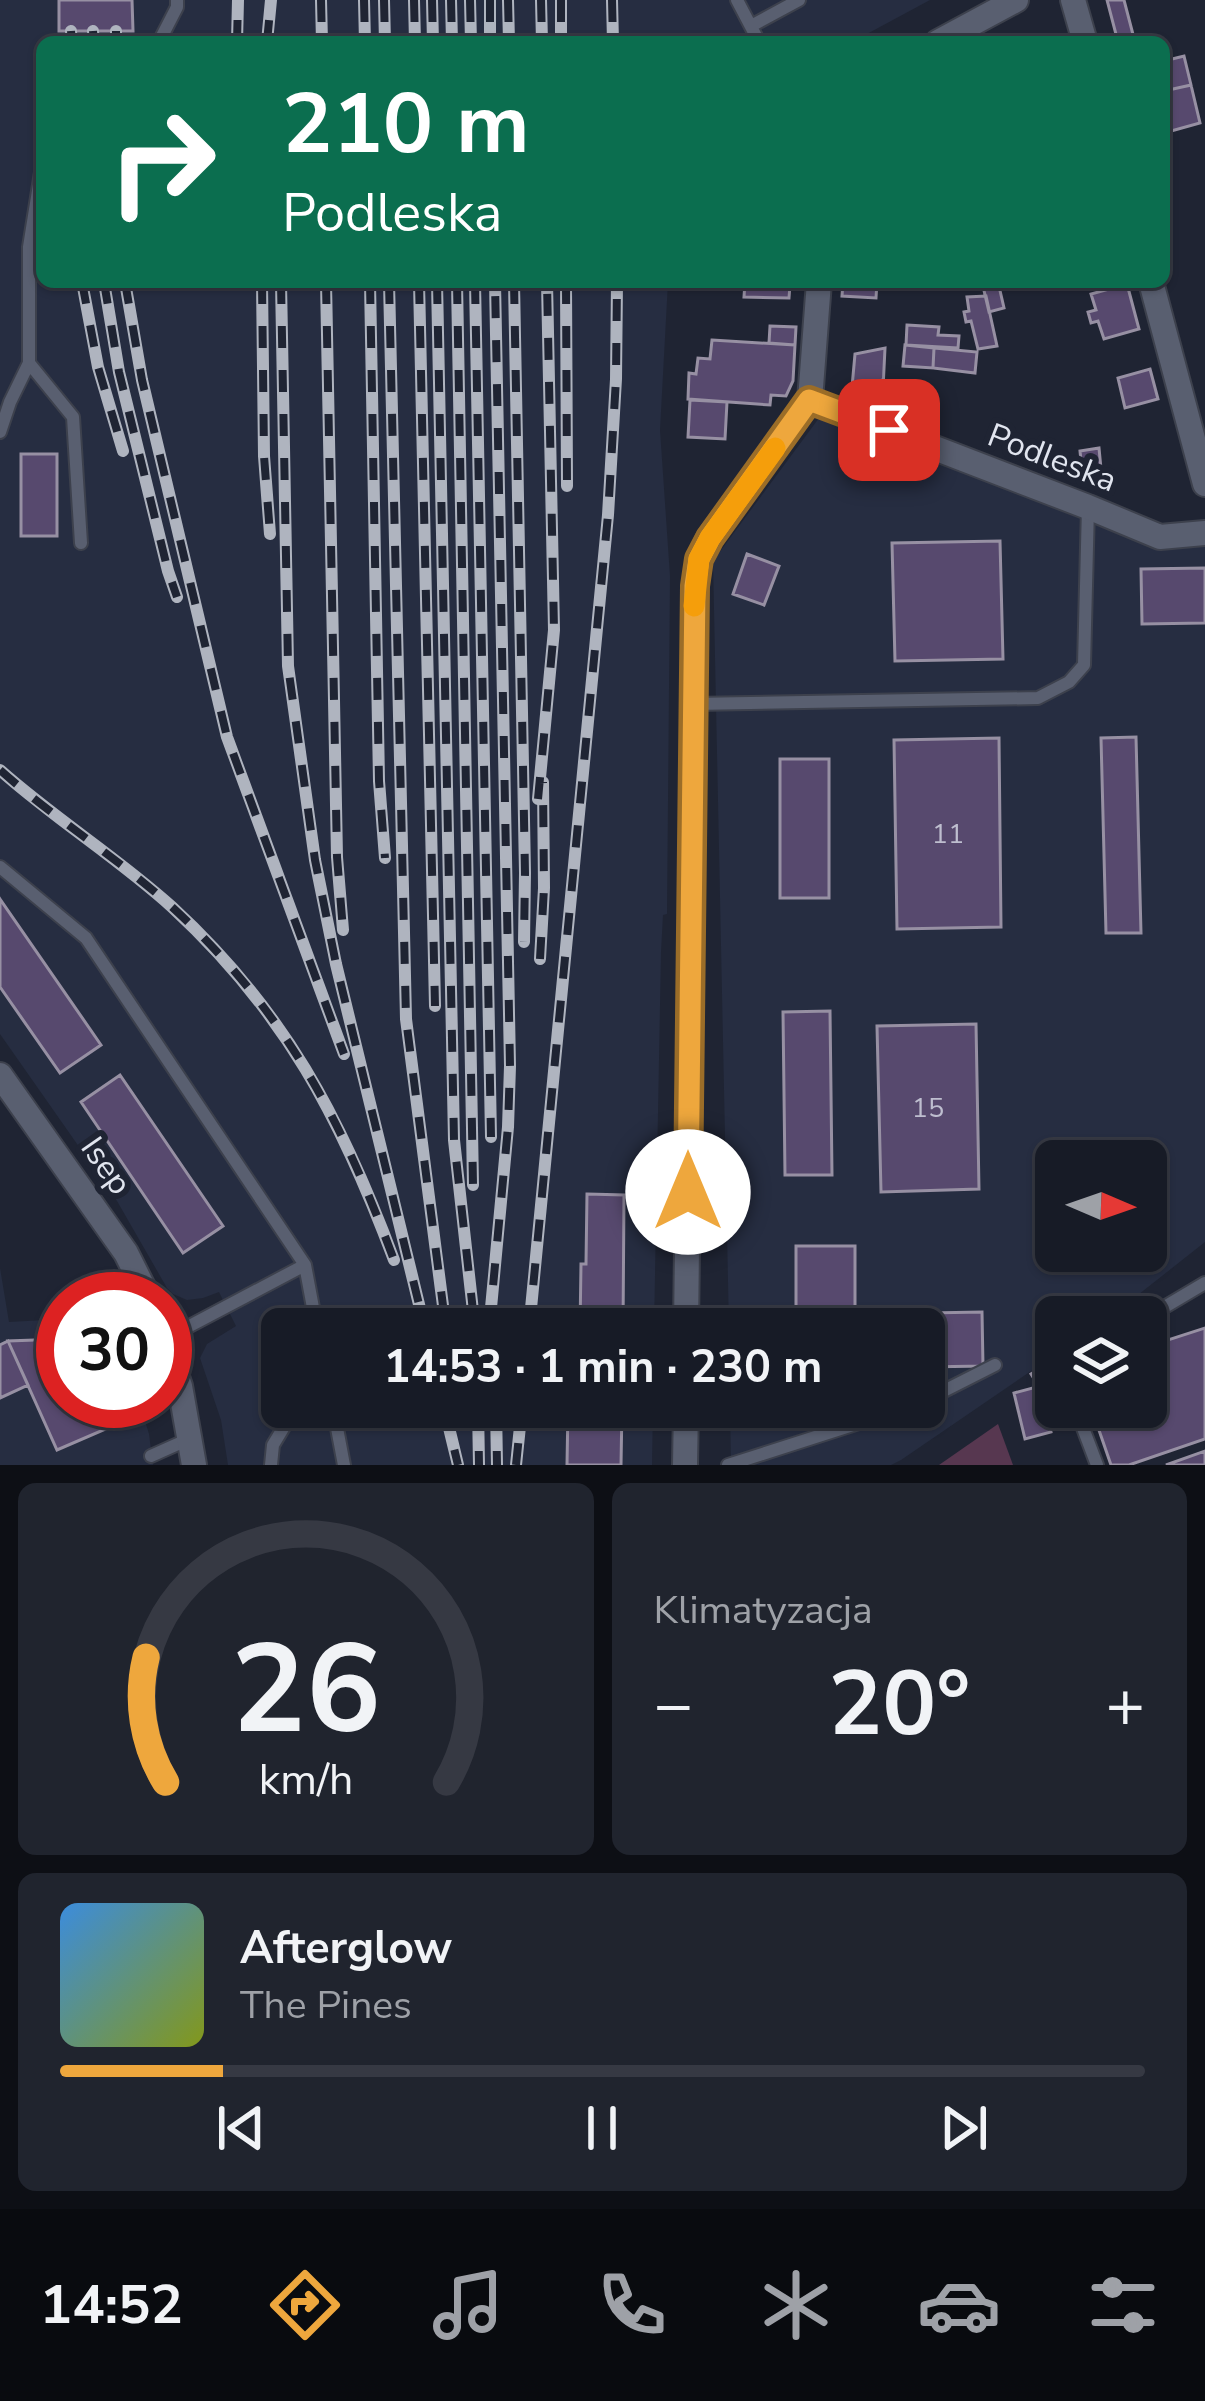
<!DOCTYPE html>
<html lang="pl">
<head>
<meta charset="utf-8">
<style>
  body { margin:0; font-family:"Nunito Sans",sans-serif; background:#20242e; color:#f1f3f6; height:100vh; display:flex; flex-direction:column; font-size:45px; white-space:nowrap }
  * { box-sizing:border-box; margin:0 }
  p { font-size:39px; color:#9ea1a7 }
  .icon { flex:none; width:66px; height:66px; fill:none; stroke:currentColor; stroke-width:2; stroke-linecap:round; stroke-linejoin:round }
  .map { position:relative; height:1465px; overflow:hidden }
  .drawer { display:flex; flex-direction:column; gap:18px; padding:18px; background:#0d0f15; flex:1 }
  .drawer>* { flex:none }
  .guide { position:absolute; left:36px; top:36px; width:1134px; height:252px; border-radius:18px; box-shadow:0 3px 9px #0004,0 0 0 3px #363943; background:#0b6e4f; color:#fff; overflow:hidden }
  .needle { width:78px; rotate:92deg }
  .fabs { position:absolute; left:1035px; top:1140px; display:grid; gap:24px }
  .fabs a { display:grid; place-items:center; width:132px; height:132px; border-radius:18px; background:#171b26; box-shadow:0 3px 9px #0004,0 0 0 3px #363943; font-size:60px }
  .speed { position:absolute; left:36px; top:1272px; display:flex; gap:24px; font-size:60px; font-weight:700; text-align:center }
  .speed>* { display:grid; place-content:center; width:156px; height:156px; border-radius:50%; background:#171b26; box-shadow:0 3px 9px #0004,0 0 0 3px #363943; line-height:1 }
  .speed .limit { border:18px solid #d22; background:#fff; color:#111 }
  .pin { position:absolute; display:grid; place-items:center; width:102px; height:102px; color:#fff; margin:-51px; border-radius:24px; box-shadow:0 6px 18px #0006 }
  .me { position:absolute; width:132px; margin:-66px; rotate:0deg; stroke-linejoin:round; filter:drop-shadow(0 0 9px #0008) }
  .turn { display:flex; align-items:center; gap:42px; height:252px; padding:0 48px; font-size:54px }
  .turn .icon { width:156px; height:156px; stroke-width:2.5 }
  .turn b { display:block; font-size:84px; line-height:102px }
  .big { font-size:90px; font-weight:700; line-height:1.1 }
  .drawer .tile { flex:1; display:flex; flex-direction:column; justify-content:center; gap:18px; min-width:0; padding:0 42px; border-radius:18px; background:#20242e }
  .drawer .dial { align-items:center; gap:0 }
  .dial svg { height:312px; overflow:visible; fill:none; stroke:#363943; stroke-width:7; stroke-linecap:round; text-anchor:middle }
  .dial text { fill:#f1f3f6; stroke:none }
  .song { display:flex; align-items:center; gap:36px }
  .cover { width:144px; height:144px; border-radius:18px; background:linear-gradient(135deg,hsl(210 70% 55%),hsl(70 70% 35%)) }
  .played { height:12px; border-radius:6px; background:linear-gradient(90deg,#eea73d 15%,#363943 15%) }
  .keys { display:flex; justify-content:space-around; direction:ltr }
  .heat { display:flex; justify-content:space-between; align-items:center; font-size:66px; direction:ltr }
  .drawer .tiles { flex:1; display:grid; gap:18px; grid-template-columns:1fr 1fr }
  .tile:last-child { grid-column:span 2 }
  .trip { position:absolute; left:261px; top:1308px; width:684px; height:120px; border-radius:18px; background:#171b26; box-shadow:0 3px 9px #0004,0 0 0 3px #363943; font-weight:700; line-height:120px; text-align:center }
  .tab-bar { display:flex; height:192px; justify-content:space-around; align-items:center; background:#090b0f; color:#9ea1a7 }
  .tab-bar .icon { width:84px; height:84px }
  .tab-bar .current { color:#eea73d }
  .tab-bar b { font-size:54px; color:#f1f3f6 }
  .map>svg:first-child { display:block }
</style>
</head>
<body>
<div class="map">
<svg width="1205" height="1465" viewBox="0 0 1205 1465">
  <rect width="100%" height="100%" fill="#1f2433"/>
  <path fill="#262d41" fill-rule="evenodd" d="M0 0H930L852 42H42V282H668L660 430 670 576 667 914 663 915 661 952 654 1329H282V1407H653L652 1465H228L221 1420 200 1358 207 1344 236 1326 219 1292 203 1298 187 1300 173 1294 167 1288 117 1201 0 1034Z
    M822 414 1155 549 1205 545V1242L1110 1317H1056V1354L901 1460 891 1465H731L730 1407H924V1329H729L713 561ZM1056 1161H1146V1251H1056Z
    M0 1268 9 1322 63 1319V1401H139L149 1434 153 1465H0Z"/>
  <path fill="#573750" d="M998 1424 1013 1465H939Z"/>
  <path fill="#57496e" stroke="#9790a3" stroke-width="3" d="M59 0H132L133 31H59Z
    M1107 0H1124L1135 42H1118Z
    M1184 56 1191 85 1164 91V61Z
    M1191 85 1200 123 1164 133V91Z
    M745 282H780V284L790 285 789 298 744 297Z
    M843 282H877L876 298 842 296Z
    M982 282H998L1004 308 989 312Z
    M1127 284 1139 329 1104 339 1098 321 1091 323 1088 312 1096 310 1091 294Z
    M986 296 997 346 978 349 971 321 966 322 964 312 969 311 967 297Z
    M907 325 939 327 938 335 959 336 958 348 906 345Z
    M770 326 796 327 795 345 769 343Z
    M712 340 795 345 793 381 786 396 771 395 770 405 688 399 689 373 696 374 698 358 710 359Z
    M905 345 934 348 933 368 903 366Z
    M885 348 883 389 852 387 855 354Z
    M934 348 977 352 975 373 933 368Z
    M1150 369 1158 399 1125 408 1118 378Z
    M883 380 888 381 886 402 856 396 857 387 883 389Z
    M690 400 727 402 725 439 688 437Z
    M1099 448 1101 469 1082 471 1080 451Z
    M21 454H57V536H21Z
    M1000 541 1003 659 895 661 892 543Z
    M747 554 779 566 764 605 733 594Z
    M1205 568V623L1142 624 1141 569Z
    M1136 737 1141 933H1106L1101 738Z
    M999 738 1001 927 897 929 894 740Z
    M780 759H829V898H780Z
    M0 899 101 1045 60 1073 0 987Z
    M830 1011 832 1175H785L783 1012Z
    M976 1024 979 1189 881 1192 877 1026Z
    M120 1075 223 1226 183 1253 81 1102Z
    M587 1194 624 1195 623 1329H580L581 1264H586Z
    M796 1246H855V1323H796Z
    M982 1312 983 1366 924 1367V1329H872V1314Z
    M1205 1328V1439L1129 1465H1111L1091 1407H1146V1347Z
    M63 1339V1401H96L108 1428 57 1450 8 1341Z
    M8 1341 28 1385 0 1398V1345Z
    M1056 1358V1369L1036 1382 1031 1374Z
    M1040 1386 1051 1432 1025 1439 1014 1393Z
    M568 1407H622L621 1465H567Z
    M1205 1451V1465H1166Z"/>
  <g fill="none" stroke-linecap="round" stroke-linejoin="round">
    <g stroke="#3d414d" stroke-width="16">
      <path id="service" d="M737 0 759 42
        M751 26 799 0
        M159 42 177 7V0
        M29 363 73 417 81 543
        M0 432 10 402 29 363V247L42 166
        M693 704 1038 698 1069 682 1084 665 1088 507
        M0 867 86 938 305 1265 317 1329
        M1146 1318 1205 1283
        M165 1339 305 1265
        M924 1401 995 1365
        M333 1407 344 1465
        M1075 1407 1097 1465
        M151 1456 189 1439
        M271 1465 273 1445 296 1407
        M728 1465 909 1407"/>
    </g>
    <g stroke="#3d414d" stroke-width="28">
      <path id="minor" d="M1073 0 1085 42
        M938 42 1016 0
        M1151 282 1205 484
        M810 400 1088 507 1160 537 1205 533
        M0 1075 126 1253 149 1299
        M686 1329 695 586 699 559 709 538 810 400 819 282
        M165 1342 180 1386 194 1465
        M685 1465 686 1407"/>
    </g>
    <use href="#service" stroke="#595f70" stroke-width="12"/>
    <use href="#minor" stroke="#595f70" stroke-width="24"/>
    <g stroke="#afb4bf" stroke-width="12">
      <path id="rail" d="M321 0 322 42
        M364 0 365 42
        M384 0 385 42
        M414 0 415 42
        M432 0 433 42
        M451 0 452 42
        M470 0 471 42
        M490 0V42
        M508 0 509 42
        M541 0 542 42
        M561 0V42
        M612 0 613 42
        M71 31 72 42
        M93 31 94 42
        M116 31V42
        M237 42 238 0
        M267 42 271 0
        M82 282 98 367 123 451
        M104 282 119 372 168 571 177 597
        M125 282 142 380 227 737 344 1054
        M262 282 264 456 270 534
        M281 282 288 666 315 860 336 964 425 1329
        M326 282 337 857 343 930
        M370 282 379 781 385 858
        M389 282 406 1019 446 1329
        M419 282 435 1006
        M437 282 454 1140 475 1329
        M457 282 473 1185
        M475 282 491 1137
        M514 282 525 873 524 942
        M566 282 567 486
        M0 770C55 819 118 858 172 907 285 1011 341 1118 394 1260
        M538 799 554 630 547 282
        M540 959 544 888 543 782
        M489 1329 508 1127 510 1066 495 282
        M529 1329 608 515 616 379 617 282
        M444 1407 458 1465
        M478 1407 479 1465
        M496 1407 497 1465
        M516 1465 522 1407"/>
    </g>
    <use href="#rail" stroke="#1f2433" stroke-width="8" stroke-dasharray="22" stroke-linecap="butt"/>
  </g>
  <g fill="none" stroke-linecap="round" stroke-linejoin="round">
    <g stroke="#9b6d28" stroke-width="30">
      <path id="route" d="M688 1192 695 586 699 559 710 538 809 400 889 430"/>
    </g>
    <use href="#route" stroke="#eea73d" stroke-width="21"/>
    <path stroke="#f59e0b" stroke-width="21" d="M694 606 699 559 710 538 775 448"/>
  </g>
  <g text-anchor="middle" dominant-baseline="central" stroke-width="12" stroke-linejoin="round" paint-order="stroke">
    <g font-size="27" fill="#bebecf">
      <text x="948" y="834">11</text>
      <text x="928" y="1108">15</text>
    </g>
    <g font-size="33" fill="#e1e5ef" stroke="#1f2433">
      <text transform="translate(1052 458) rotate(21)">Podleska</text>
      <text transform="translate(106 1166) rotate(55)">Isep</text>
    </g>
  </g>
</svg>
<div class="fabs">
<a><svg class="needle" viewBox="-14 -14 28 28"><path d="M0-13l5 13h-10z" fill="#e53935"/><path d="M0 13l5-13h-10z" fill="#9ea1a7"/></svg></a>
<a><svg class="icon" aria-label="layers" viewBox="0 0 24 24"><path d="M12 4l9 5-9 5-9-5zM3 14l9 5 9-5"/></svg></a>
</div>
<div class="speed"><div class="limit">30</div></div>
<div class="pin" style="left:889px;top:430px;background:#d93025"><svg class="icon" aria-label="arrive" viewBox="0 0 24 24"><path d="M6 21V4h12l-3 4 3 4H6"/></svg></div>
<svg class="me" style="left:688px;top:1192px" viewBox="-20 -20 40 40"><circle r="19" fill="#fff"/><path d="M0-13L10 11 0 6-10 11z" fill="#eea73d"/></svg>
<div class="trip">14:53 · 1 min · 230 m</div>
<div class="guide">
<div class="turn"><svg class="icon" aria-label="right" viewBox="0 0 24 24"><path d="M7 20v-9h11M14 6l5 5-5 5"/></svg><div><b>210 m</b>Podleska</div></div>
</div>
</div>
<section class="drawer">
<div class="tiles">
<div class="tile dial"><svg viewBox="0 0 100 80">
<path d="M14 69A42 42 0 1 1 86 69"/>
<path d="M14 69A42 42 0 0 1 9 37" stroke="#eea73d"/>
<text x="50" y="56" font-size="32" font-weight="700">26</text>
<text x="50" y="72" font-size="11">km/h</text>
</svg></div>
<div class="tile"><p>Klimatyzacja</p>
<div class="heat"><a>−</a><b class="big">20°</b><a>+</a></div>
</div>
<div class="tile">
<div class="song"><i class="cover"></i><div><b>Afterglow</b><p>The Pines</p></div></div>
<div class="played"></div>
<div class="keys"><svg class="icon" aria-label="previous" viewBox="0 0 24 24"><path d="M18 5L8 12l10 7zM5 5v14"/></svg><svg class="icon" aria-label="pause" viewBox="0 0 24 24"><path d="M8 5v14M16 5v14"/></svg><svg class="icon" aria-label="next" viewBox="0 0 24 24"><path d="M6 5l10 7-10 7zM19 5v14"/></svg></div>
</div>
</div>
</section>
<nav class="tab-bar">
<b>14:52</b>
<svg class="icon current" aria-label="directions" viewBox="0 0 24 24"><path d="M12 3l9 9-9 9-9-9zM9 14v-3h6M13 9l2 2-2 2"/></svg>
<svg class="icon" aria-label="music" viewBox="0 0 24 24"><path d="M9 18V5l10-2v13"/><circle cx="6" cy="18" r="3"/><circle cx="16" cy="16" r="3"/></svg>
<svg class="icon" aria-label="phone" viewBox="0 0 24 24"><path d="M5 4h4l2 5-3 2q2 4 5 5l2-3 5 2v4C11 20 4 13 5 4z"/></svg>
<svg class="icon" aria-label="climate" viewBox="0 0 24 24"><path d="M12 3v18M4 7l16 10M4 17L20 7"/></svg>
<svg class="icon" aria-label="car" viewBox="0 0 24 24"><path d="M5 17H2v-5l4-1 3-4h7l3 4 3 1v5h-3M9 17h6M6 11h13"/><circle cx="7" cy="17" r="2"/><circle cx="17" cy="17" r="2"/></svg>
<svg class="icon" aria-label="filters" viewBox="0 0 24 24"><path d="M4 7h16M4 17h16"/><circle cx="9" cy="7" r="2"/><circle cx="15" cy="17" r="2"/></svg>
</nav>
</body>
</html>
